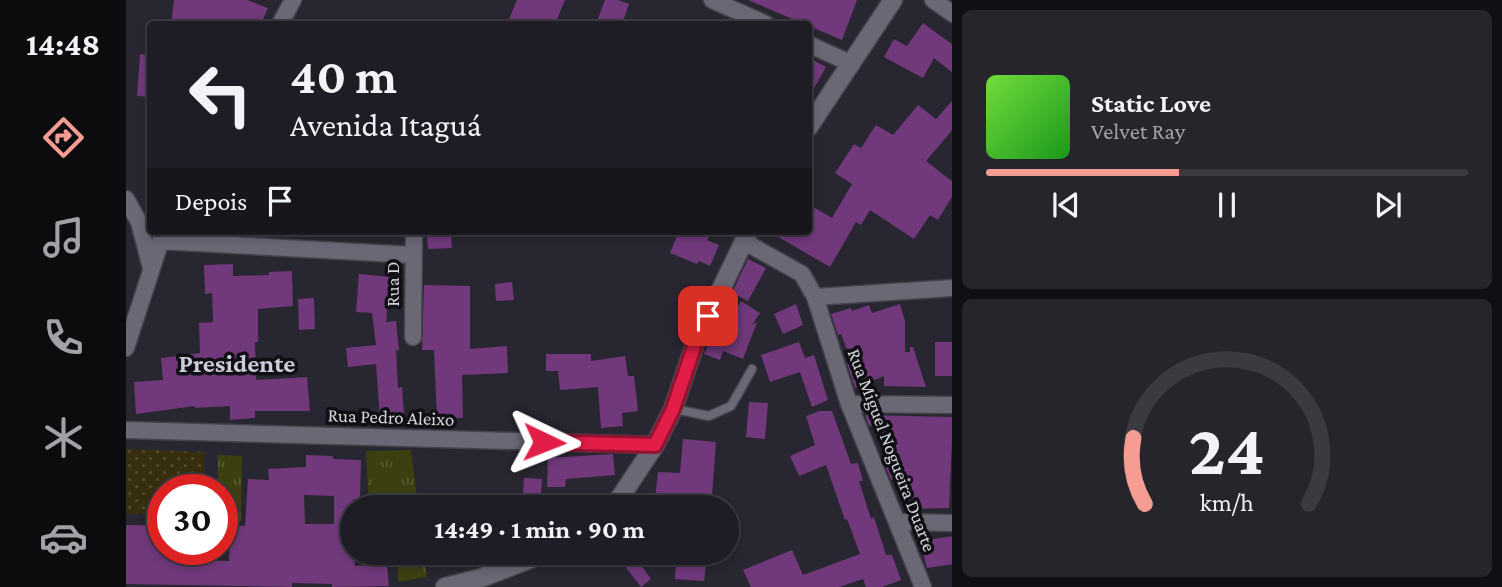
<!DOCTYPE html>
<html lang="pt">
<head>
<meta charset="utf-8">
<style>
  body { margin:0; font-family:"Crimson Pro",serif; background:#26252c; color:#f1f3f6; height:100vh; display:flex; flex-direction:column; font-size:26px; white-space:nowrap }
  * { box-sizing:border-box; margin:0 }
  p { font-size:23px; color:#a1a1a6 }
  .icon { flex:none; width:38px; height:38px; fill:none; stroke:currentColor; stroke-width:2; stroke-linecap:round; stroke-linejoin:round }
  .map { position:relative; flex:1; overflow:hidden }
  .side { display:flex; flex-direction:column; gap:10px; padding:10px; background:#100f14; width:550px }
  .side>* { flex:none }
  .banner { position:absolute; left:21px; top:21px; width:665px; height:214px; border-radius:7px; box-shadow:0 4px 10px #0003,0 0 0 2px #3c3a41; background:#1e1c24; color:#f1f3f6; overflow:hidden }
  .speed { position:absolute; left:21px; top:474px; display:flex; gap:14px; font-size:35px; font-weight:700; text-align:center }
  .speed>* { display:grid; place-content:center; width:91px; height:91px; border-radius:50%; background:#1e1c24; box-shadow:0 4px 10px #0003,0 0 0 2px #3c3a41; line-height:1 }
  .speed .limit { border:10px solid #d22; background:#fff; color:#111 }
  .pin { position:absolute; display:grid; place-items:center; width:60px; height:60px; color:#fff; margin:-30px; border-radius:14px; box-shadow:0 4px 10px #0006 }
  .me { position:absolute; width:77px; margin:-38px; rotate:92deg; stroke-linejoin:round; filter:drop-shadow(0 0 5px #0008) }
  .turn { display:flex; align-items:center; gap:24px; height:147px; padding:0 28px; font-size:32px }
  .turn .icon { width:91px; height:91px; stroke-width:2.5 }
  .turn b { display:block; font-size:49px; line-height:60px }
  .then { display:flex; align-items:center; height:66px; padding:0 28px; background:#0003; gap:14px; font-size:26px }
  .side .tile { flex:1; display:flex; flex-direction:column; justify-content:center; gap:10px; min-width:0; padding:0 24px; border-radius:10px; background:#26252c }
  .side .dial { align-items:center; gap:0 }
  .dial svg { height:182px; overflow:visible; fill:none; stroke:#3c3a41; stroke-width:7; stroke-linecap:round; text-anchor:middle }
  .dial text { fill:#f1f3f6; stroke:none }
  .song { display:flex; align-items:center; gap:21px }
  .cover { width:84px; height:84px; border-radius:10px; background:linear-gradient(135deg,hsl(100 70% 55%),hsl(120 70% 35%)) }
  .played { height:7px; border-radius:4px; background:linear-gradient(90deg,#f59c93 40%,#3c3a41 40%) }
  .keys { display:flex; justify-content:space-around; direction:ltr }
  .trip { position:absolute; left:214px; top:495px; width:399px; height:70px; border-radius:35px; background:#1e1c24; box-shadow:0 4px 10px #0003,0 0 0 2px #3c3a41; font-weight:700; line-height:70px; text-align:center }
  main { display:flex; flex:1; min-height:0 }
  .dock { display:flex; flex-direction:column; width:126px; justify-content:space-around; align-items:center; background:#0c0b0e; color:#a1a1a6 }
  .dock .icon { width:49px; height:49px }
  .dock .current { color:#f59c93 }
  .dock b { font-size:32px; color:#f1f3f6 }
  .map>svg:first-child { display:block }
</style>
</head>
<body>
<main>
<nav class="dock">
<b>14:48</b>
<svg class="icon current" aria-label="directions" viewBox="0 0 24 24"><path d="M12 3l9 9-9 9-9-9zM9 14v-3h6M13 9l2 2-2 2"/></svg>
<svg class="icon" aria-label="music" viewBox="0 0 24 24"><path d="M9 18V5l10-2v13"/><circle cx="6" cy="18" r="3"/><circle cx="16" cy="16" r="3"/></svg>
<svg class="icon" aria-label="phone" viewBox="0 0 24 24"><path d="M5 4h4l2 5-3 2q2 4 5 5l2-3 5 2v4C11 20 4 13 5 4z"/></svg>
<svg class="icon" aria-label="climate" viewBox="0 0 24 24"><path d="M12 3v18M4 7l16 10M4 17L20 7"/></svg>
<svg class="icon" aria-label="car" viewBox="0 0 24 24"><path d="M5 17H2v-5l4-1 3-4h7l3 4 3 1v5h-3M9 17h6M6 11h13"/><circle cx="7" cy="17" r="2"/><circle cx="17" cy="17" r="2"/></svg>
</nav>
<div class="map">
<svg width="827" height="587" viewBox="0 0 827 587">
  <defs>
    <pattern id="grass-tufts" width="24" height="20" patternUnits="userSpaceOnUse" patternTransform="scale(1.75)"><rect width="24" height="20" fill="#3c4011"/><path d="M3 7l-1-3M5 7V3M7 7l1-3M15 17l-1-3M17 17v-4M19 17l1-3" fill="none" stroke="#575b33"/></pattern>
    <pattern id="sand-dots" width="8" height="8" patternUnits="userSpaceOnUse" patternTransform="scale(1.75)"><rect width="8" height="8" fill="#372e0e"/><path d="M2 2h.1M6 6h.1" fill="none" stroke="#534b30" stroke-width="1.8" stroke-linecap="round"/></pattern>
  </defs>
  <rect width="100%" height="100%" fill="#282630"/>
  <path fill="url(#grass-tufts)" d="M285 450 292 507H243L240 451Z
    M92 455 116 456 115 522H96V490H92Z
    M271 553H298L301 577 272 582Z"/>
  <path fill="url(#sand-dots)" d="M0 449 79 452 77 490H37V515L0 513Z"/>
  <path fill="#71397c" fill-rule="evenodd" d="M48 0H121L142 8 135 24H45Z
    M391 0H439L429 24H381Z
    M479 0H492L503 4 496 24H470Z
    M622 0H731L716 40Z
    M797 23 827 45V73L808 58 797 78 758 57 768 39 781 46Z
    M14 54 24 55V97L11 96Z
    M682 57 700 67 682 99Z
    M827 100V129L800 161 827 182V195L812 220 804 215 788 239 744 210 735 225 730 222 704 267 642 231H682V204L706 218 726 184 709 173 728 144 735 148 750 125 767 135 792 105 810 119Z
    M301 231H325L326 248 302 249Z
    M553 231H585L581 240 593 245 584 266 573 261 571 264 544 253Z
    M622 259 640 268 622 301 606 293Z
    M107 264V276L143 275V272L166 271 167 306 132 309V342H129L130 380 181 377 184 411H129V418L104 420V406L69 408V406L10 414 8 382 37 380 35 358 74 353 73 323 87 322 86 293 79 294 78 265Z
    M233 274 264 277 260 322 270 321 273 350H270L272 388 276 387 278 417 254 419 250 364 222 367 220 348 250 345 246 313 230 312Z
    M386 282 388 300 370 301 369 284Z
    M298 285 344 286V349L381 346 382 373 336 375 337 418H311L308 350H296Z
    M188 298 189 329 173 330 172 299Z
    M615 301 634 313 626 325 631 322 617 359 597 351 594 360 578 354 594 317 603 321Z
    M670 304 677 325 657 334 648 314Z
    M774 304 779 321V352H784V347H787L800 387 758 386V376L729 388 721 364 726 362 715 334 712 335 705 314 725 308 726 311 743 305 746 313Z
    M673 342 679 358 688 355 702 400 686 407 674 372 644 382 635 355Z
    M809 342H827V376H809Z
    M420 354H465V361L499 356 502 376H508L512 411 496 413 497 426 475 428 472 387 434 390 432 371H420Z
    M623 402 642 403 639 439 620 437Z
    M694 411H706L725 464 732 463 737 481H733L745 519 748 517 760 555H766L775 580 756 587H740L737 579 713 587H625L617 570 666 550 677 575 734 554 721 519 719 520 700 465 673 476 664 456 689 445 680 416Z
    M739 415 827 417 823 508 782 509V488H771V479L765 480 759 465 758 440H754V426H743Z
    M557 439 590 442 585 508H528L532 472 554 473Z
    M487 454 489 475 440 479 439 487H421L422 458Z
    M180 455 207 456V459L235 460 234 500H226V553H228L229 566 261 564 263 586 206 587V584L166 583V587L0 584V525L37 526V550H68V560L103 561 104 525 119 526 122 479 143 480 142 469 180 467ZM178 495 208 496V524H179Z
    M398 478 416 479 414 508H396Z
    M827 536V564L801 568 794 541Z
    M551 553H581L578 581 549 579Z
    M509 557 525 579 515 587 498 565Z"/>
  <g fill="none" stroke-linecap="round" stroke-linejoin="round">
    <g stroke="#44424b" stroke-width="11">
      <path id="lane" d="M548 409 583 416 605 406 626 369"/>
    </g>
    <g stroke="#44424b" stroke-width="19">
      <path id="street" d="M586 0 640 24
        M807 0 827 14
        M154 24 167 0
        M682 44 726 64
        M0 199 13 222 25 268
        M34 241 288 255
        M617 241 676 274 689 297 723 404 797 587
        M689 297 827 288
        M287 337 288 231
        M0 348 38 231
        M723 404 827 405
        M0 430 529 445
        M771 522 827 523"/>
    </g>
    <g stroke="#44424b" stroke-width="21">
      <path id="secondary" d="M682 128 767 0
        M487 508 529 445 547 409 570 341 623 231
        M319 587 355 578 420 553"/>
    </g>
    <use href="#lane" stroke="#6a6875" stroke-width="8"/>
    <use href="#street" stroke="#6a6875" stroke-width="16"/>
    <use href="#secondary" stroke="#6a6875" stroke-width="18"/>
  </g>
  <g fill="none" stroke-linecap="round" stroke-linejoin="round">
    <g stroke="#92132f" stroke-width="18">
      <path id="route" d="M418 442 529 445 547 409 570 341 582 316"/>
    </g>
    <use href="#route" stroke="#e11d48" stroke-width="12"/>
  </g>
  <g text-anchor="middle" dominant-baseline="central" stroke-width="7" stroke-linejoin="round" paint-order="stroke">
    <g font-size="19" fill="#d5d4db" stroke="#101014">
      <text transform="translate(266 284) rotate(-90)">Rua D</text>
      <text transform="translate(265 417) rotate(2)">Rua Pedro Aleixo</text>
      <text transform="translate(766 450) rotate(69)">Rua Miguel Nogueira Duarte</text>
    </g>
    <g font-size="26" font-weight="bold" fill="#cdcbd9" stroke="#101014">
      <text x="111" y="363">Presidente</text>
    </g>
  </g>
</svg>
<div class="speed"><div class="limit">30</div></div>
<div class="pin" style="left:582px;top:316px;background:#d93025"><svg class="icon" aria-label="arrive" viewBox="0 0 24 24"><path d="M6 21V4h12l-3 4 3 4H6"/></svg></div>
<svg class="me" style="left:418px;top:442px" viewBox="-20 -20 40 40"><path d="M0-17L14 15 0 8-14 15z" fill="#e11d48" stroke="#fff" stroke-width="4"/></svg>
<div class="trip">14:49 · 1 min · 90 m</div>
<div class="banner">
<div class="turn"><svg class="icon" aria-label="left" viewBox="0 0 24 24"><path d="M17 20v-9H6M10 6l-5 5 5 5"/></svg><div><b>40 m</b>Avenida Itaguá</div></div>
<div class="then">Depois<svg class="icon" aria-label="arrive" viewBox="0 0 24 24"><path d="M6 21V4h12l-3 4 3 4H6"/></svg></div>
</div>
</div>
<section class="side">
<div class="tile">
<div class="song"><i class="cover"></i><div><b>Static Love</b><p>Velvet Ray</p></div></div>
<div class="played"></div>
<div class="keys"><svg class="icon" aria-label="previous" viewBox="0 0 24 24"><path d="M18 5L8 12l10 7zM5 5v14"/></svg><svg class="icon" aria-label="pause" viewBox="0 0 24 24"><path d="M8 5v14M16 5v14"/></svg><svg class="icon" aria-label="next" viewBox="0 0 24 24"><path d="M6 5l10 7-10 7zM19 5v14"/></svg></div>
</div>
<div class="tile dial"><svg viewBox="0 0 100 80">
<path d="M14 69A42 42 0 1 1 86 69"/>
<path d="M14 69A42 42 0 0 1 9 40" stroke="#f59c93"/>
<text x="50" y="56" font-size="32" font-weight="700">24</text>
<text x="50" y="72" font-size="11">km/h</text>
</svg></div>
</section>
</main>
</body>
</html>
